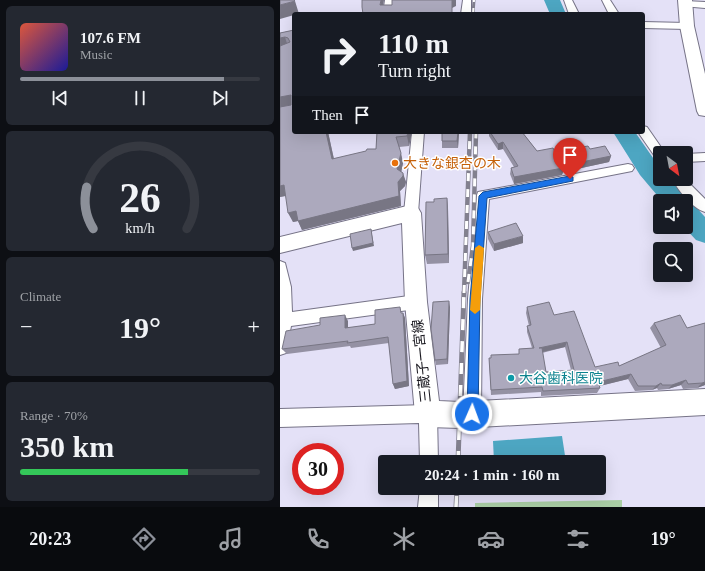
<!DOCTYPE html>
<html lang="en">
<head>
<meta charset="utf-8">
<style>
  body { margin:0; font-family:"Times New Roman","Noto Sans JP",serif; background:#242831; color:#f1f3f6; height:100vh; display:flex; flex-direction:column; font-size:15px; white-space:nowrap }
  * { box-sizing:border-box; margin:0 }
  p { font-size:13px; color:#9ea1a6 }
  .icon { flex:none; width:22px; height:22px; fill:none; stroke:currentColor; stroke-width:2; stroke-linecap:round; stroke-linejoin:round }
  .map { position:relative; flex:1; overflow:hidden }
  .panel { display:flex; flex-direction:column; gap:6px; padding:6px; background:#0d0f14; width:280px }
  .panel>* { flex:none }
  .hud { position:absolute; left:12px; top:12px; width:353px; height:122px; border-radius:4px; box-shadow:0 4px 16px #0002; background:#171b24; color:#f1f3f6; overflow:hidden }
  .needle { width:26px; rotate:148deg }
  .tools { position:absolute; left:373px; top:146px; display:grid; gap:8px }
  .tools a { display:grid; place-items:center; width:40px; height:40px; border-radius:4px; background:#171b24; box-shadow:0 4px 16px #0002; font-size:20px }
  .speed { position:absolute; left:12px; top:443px; display:flex; gap:8px; font-size:20px; font-weight:700; text-align:center }
  .speed>* { display:grid; place-content:center; width:52px; height:52px; border-radius:50%; background:#171b24; box-shadow:0 4px 16px #0002; line-height:1 }
  .speed .limit { border:6px solid #d22; background:#fff; color:#111 }
  .pin { position:absolute; display:grid; place-items:center; width:34px; height:34px; color:#fff; margin:-41px -17px; border-radius:50% 50% 50% 0; rotate:-45deg; box-shadow:0 0 4px #0007 }
  .pin .icon { rotate:45deg }
  .me { position:absolute; width:44px; margin:-22px; rotate:2deg; stroke-linejoin:round; filter:drop-shadow(0 0 3px #0008) }
  .turn { display:flex; align-items:center; gap:14px; height:84px; padding:0 20px; font-size:18px }
  .turn .icon { width:52px; height:52px; stroke-width:2.5 }
  .turn b { display:block; font-size:28px; line-height:34px }
  .then { display:flex; align-items:center; height:38px; padding:0 20px; background:#0003; gap:8px; font-size:15px }
  .big { font-size:30px; font-weight:600; line-height:1.1 }
  .panel .widget { flex:1; display:flex; flex-direction:column; justify-content:center; gap:6px; min-width:0; padding:0 14px; border-radius:6px; background:#242831 }
  .panel .dial { align-items:center; gap:0 }
  .dial svg { height:104px; overflow:visible; fill:none; stroke:#363941; stroke-width:7; stroke-linecap:round; text-anchor:middle }
  .dial text { fill:#f1f3f6; stroke:none }
  .song { display:flex; align-items:center; gap:12px }
  .cover { width:48px; height:48px; border-radius:6px; background:linear-gradient(135deg,hsl(10 70% 55%),hsl(240 70% 35%)) }
  .played { height:4px; border-radius:2px; background:linear-gradient(90deg,#8c9099 85%,#363941 85%) }
  .keys { display:flex; justify-content:space-around; direction:ltr }
  .heat { display:flex; justify-content:space-between; align-items:center; font-size:22px; direction:ltr }
  .charge { height:6px; border-radius:3px; background:linear-gradient(90deg,#34c759 70%,#363941 0) }
  .trip { position:absolute; left:98px; top:455px; width:228px; height:40px; border-radius:4px; background:#171b24; box-shadow:0 4px 16px #0002; font-weight:600; line-height:40px; text-align:center }
  .tab-bar { display:flex; height:64px; justify-content:space-around; align-items:center; background:#090b0e; color:#9ea1a6 }
  .tab-bar .icon { width:28px; height:28px }
  .tab-bar .current { color:#8c9099 }
  .tab-bar b { font-size:18px; color:#f1f3f6 }
  main { display:flex; flex:1; min-height:0 }
  .map>svg:first-child { display:block }
</style>
</head>
<body>
<main>
<section class="panel">
<div class="widget">
<div class="song"><i class="cover"></i><div><b>107.6 FM</b><p>Music</p></div></div>
<div class="played"></div>
<div class="keys"><svg class="icon" aria-label="previous" viewBox="0 0 24 24"><path d="M18 5L8 12l10 7zM5 5v14"/></svg><svg class="icon" aria-label="pause" viewBox="0 0 24 24"><path d="M8 5v14M16 5v14"/></svg><svg class="icon" aria-label="next" viewBox="0 0 24 24"><path d="M6 5l10 7-10 7zM19 5v14"/></svg></div>
</div>
<div class="widget dial"><svg viewBox="0 0 100 80">
<path d="M14 69A42 42 0 1 1 86 69"/>
<path d="M14 69A42 42 0 0 1 9 37" stroke="#8c9099"/>
<text x="50" y="56" font-size="32" font-weight="700">26</text>
<text x="50" y="72" font-size="11">km/h</text>
</svg></div>
<div class="widget"><p>Climate</p>
<div class="heat"><a>−</a><b class="big">19°</b><a>+</a></div>
</div>
<div class="widget"><p>Range · 70%</p><b class="big">350 km</b><div class="charge"></div></div>
</section>
<div class="map">
<svg width="425" height="507" viewBox="0 0 425 507">
  <rect width="100%" height="100%" fill="#e4e1f7"/>
  <path fill="#aacea5" d="M342 500V507H195V503Z"/>
  <path fill="#4da6c2" d="M282 436 286 462H214L213 441Z
    M216 488H290V489L217 495Z"/>
  <g fill="none" stroke-linecap="round" stroke-linejoin="round">
    <path fill="#4da6c2" fill-rule="evenodd" d="M264 0H280L286 14H270Z
      M333 132H355L380 168V179H390L408 201 407 204 415 206 425 217V243L416 240 404 227H406V201H382L360 175Z"/>
    <g stroke="#767387" stroke-width="2">
      <path id="street" d="M105 0H113V14H103Z
        M183 0H191V14H181Z
        M284 0H292L299 14H289Z
        M322 0H330L339 14H329Z
        M405 1 425 2V8L402 6V2Z
        M363 22 407 23 412 26 407 29 363 28Z
        M363 126 367 127 385 153H380V159L376 158 358 132H363Z
        M132 132H144L138 213 136 217 131 218 126 217 124 213Z
        M425 153V161L406 162V154Z
        M348 164 352 165 354 168 352 171 209 199 202 299 201 414 198 420 192 423 186 420 183 414 188 299 197 195 198 192Z
        M392 179H405L425 199V212C412 208 399 191 392 179Z
        M0 261 5 263 11 287 12 312 136 295 141 297 143 302 141 307 136 309 11 326 6 353 0 355Z
        M148 405 154 408 157 414 158 462H140L139 423 0 427V409Z
        M140 488H158V507H138Z"/>
    </g>
    <g stroke="#767387" stroke-width="2">
      <path id="secondary" d="M398 0H412L414 26 425 74V116L419 115 417 111 400 26Z
        M131 205 138 208 141 213 147 302 159 401 180 402 425 389V415L180 428 148 427 139 423 135 414 125 302 122 223 0 253V237Z"/>
    </g>
    <use href="#street" fill="#fff" fill-rule="evenodd"/>
    <use href="#secondary" fill="#fff" fill-rule="evenodd"/>
    <g stroke="#82808e" stroke-width="3">
      <path id="rail-far2" d="M193 14 194 0"/>
    </g>
    <g stroke="#82808e" stroke-width="4.5">
      <path id="rail-far1" d="M188 282 193 246 196 132
        M184 293 190 132"/>
    </g>
    <g stroke="#82808e" stroke-width="5">
      <path id="rail" d="M178 462 184 292
        M176 507 177 488"/>
    </g>
    <use href="#rail-far2" stroke="#fff" stroke-width="2" stroke-dasharray="6" stroke-linecap="butt"/>
    <use href="#rail-far1" stroke="#fff" stroke-width="3" stroke-dasharray="8" stroke-linecap="butt"/>
    <use href="#rail" stroke="#fff" stroke-width="3.5" stroke-dasharray="11" stroke-linecap="butt"/>
  </g>
  <path fill="#9491a3" fill-rule="evenodd" d="M14 30V132H48L54 159 96 149 97 132H132L129 146 119 147 123 163 121 171 126 182 125 186 120 191 121 206 22 230 18 221 13 222 6 196 0 197V33Z
    M162 132H179L178 148H162Z
    M209 132H242L257 151 275 152 310 149 331 156 329 162 283 172 282 175 234 184 230 174 231 168 234 167 223 149 218 150 209 136Z
    M167 198 168 208 169 263 147 264 145 255 154 202Z
    M208 232 243 243 214 251 208 239Z
    M170 307 168 364 156 365 155 360Z
    M247 307 274 315 315 367 339 366 381 348 370 328 374 323 407 328 425 323V385L417 388 403 389 401 385 388 389 378 390 377 388 372 390 355 391 348 379 319 386 320 388 317 393 261 396V392L211 395 209 358H211L239 354V349L252 348 247 332V326H249L246 313ZM285 347 291 370 266 372 262 353Z
    M122 313H123L125 318 129 386 115 389 113 384 109 343 71 348 70 346 7 354 2 349 68 321V328L95 324Z"/>
  <path fill="#787684" d="M101 0H104L102 14 100 5Z
    M172 0H176V6L172 8Z
    M15 1 19 14H14V15L0 19V5Z
    M5 37 8 47 0 49V38Z
    M11 95 14 105 0 108V97Z
    M46 132H48L56 169 52 159Z
    M128 132H132L129 146 127 136Z
    M178 132H179L178 148 177 141Z
    M223 142V149L218 150V144Z
    M121 153 123 163 120 179 117 169Z
    M331 156 329 162 283 172 282 175 234 184V177L282 166Z
    M123 173 126 182 125 186 120 191 121 206 22 230 18 221 13 222 8 213 118 182Z
    M4 185 9 195 0 197V186Z
    M167 198 168 208 169 263 168 254Z
    M91 229 94 246 73 251 72 248Z
    M243 236V243L214 251V244Z
    M169 301 170 307 168 364 167 359Z
    M123 313 125 318 129 386 115 389 113 384Z
    M65 315 68 321V334L65 328Z
    M287 342 285 347 258 353 259 348Z
    M351 374 348 379 316 387 318 382Z
    M406 380 401 385 388 389 392 385Z
    M425 382V385L417 388 422 383Z
    M381 383 377 388 372 390 376 386Z"/>
  <path fill="#aca9bd" stroke="#787684" fill-rule="evenodd" d="M0 0H14L15 1 0 5Z
    M82 0H101L100 5H112V0H172V14H83L82 7Z
    M14 30V132H46L52 159 86 151 87 149H96L97 132H128L127 136 116 137 121 153 117 169 123 173V176L118 182 119 196 18 221 16 211 8 213 4 185 0 186V107L11 105V95L0 97V46L10 42 8 38 5 37 0 38V33Z
    M162 132H178L177 141H162Z
    M210 132H242L257 151 273 148 275 152 308 146 310 149 325 146 331 156 282 166 283 168 234 177 231 168 238 166 223 142 218 144Z
    M167 198 168 254 145 255 146 202H154V199Z
    M236 223 243 236 214 244 208 232Z
    M91 229 93 243 72 248 70 234Z
    M169 301 167 359 155 360 151 329 153 302Z
    M269 302 274 315 294 311 315 367 338 362 339 366 386 345 374 323 400 315 407 328 425 323V382L422 383 408 384 406 380 392 385H382L381 383 376 386H358L351 374 318 382 320 388 263 391 262 387 211 390 209 358H211V355L239 354V349L254 348 247 326 251 325 247 307ZM287 342 294 370 266 372 262 348H259Z
    M120 307 121 313H123L127 381 113 384 108 337 67 343 68 341 2 349 6 331 40 325V318L65 315V328L95 324V310Z"/>
  <path fill="#1a73e8" stroke="#114b97" d="M290 176 293 177V181L207 198 200 299 198 414 196 418 192 420 188 418 187 414 190 299 199 196 203 192Z"/>
  <path fill="#f59e0b" d="M199 245 204 248 200 310 195 314 190 310 195 248Z"/>
  <circle fill="#e8710a" stroke="#fff" stroke-width="1.5" cx="115" cy="163" r="4"/>
  <circle fill="#0f9aa8" stroke="#fff" stroke-width="1.5" cx="231" cy="378" r="4"/>
  <g text-anchor="middle" dominant-baseline="central" stroke-width="3" stroke-linejoin="round" paint-order="stroke">
    <g font-size="14" fill="#c56008" stroke="#fff" text-anchor="start">
      <text x="123" y="163">大きな銀杏の木</text>
    </g>
    <g font-size="14" fill="#18171e" stroke="#fff">
      <text transform="translate(142 361) rotate(-96)">三蔵子一宮線</text>
    </g>
    <g font-size="14" fill="#0d838f" stroke="#fff" text-anchor="start">
      <text x="239" y="378">大谷歯科医院</text>
    </g>
  </g>
</svg>
<div class="tools">
<a><svg class="needle" viewBox="-14 -14 28 28"><path d="M0-13l5 13h-10z" fill="#e53935"/><path d="M0 13l5-13h-10z" fill="#9ea1a6"/></svg></a>
<a><svg class="icon" aria-label="sound" viewBox="0 0 24 24"><path d="M4 9h4l5-4v14l-5-4H4zM17 9q2 3 0 6"/></svg></a>
<a><svg class="icon" aria-label="search" viewBox="0 0 24 24"><circle cx="10" cy="10" r="6"/><path d="M15 15l6 6"/></svg></a>
</div>
<div class="speed"><div class="limit">30</div></div>
<div class="pin" style="left:290px;top:179px;background:#d93025"><svg class="icon" aria-label="arrive" viewBox="0 0 24 24"><path d="M6 21V4h12l-3 4 3 4H6"/></svg></div>
<svg class="me" style="left:192px;top:414px" viewBox="-20 -20 40 40"><circle r="17" fill="#1a73e8" stroke="#fff" stroke-width="3"/><path d="M0-11L8 9 0 5-8 9z" fill="#fff"/></svg>
<div class="trip">20:24 · 1 min · 160 m</div>
<div class="hud">
<div class="turn"><svg class="icon" aria-label="right" viewBox="0 0 24 24"><path d="M7 20v-9h11M14 6l5 5-5 5"/></svg><div><b>110 m</b>Turn right</div></div>
<div class="then">Then<svg class="icon" aria-label="arrive" viewBox="0 0 24 24"><path d="M6 21V4h12l-3 4 3 4H6"/></svg></div>
</div>
</div>
</main>
<nav class="tab-bar">
<b>20:23</b>
<svg class="icon current" aria-label="directions" viewBox="0 0 24 24"><path d="M12 3l9 9-9 9-9-9zM9 14v-3h6M13 9l2 2-2 2"/></svg>
<svg class="icon" aria-label="music" viewBox="0 0 24 24"><path d="M9 18V5l10-2v13"/><circle cx="6" cy="18" r="3"/><circle cx="16" cy="16" r="3"/></svg>
<svg class="icon" aria-label="phone" viewBox="0 0 24 24"><path d="M5 4h4l2 5-3 2q2 4 5 5l2-3 5 2v4C11 20 4 13 5 4z"/></svg>
<svg class="icon" aria-label="climate" viewBox="0 0 24 24"><path d="M12 3v18M4 7l16 10M4 17L20 7"/></svg>
<svg class="icon" aria-label="car" viewBox="0 0 24 24"><path d="M5 17H2v-5l4-1 3-4h7l3 4 3 1v5h-3M9 17h6M6 11h13"/><circle cx="7" cy="17" r="2"/><circle cx="17" cy="17" r="2"/></svg>
<svg class="icon" aria-label="filters" viewBox="0 0 24 24"><path d="M4 7h16M4 17h16"/><circle cx="9" cy="7" r="2"/><circle cx="15" cy="17" r="2"/></svg>
<b>19°</b>
</nav>
</body>
</html>
